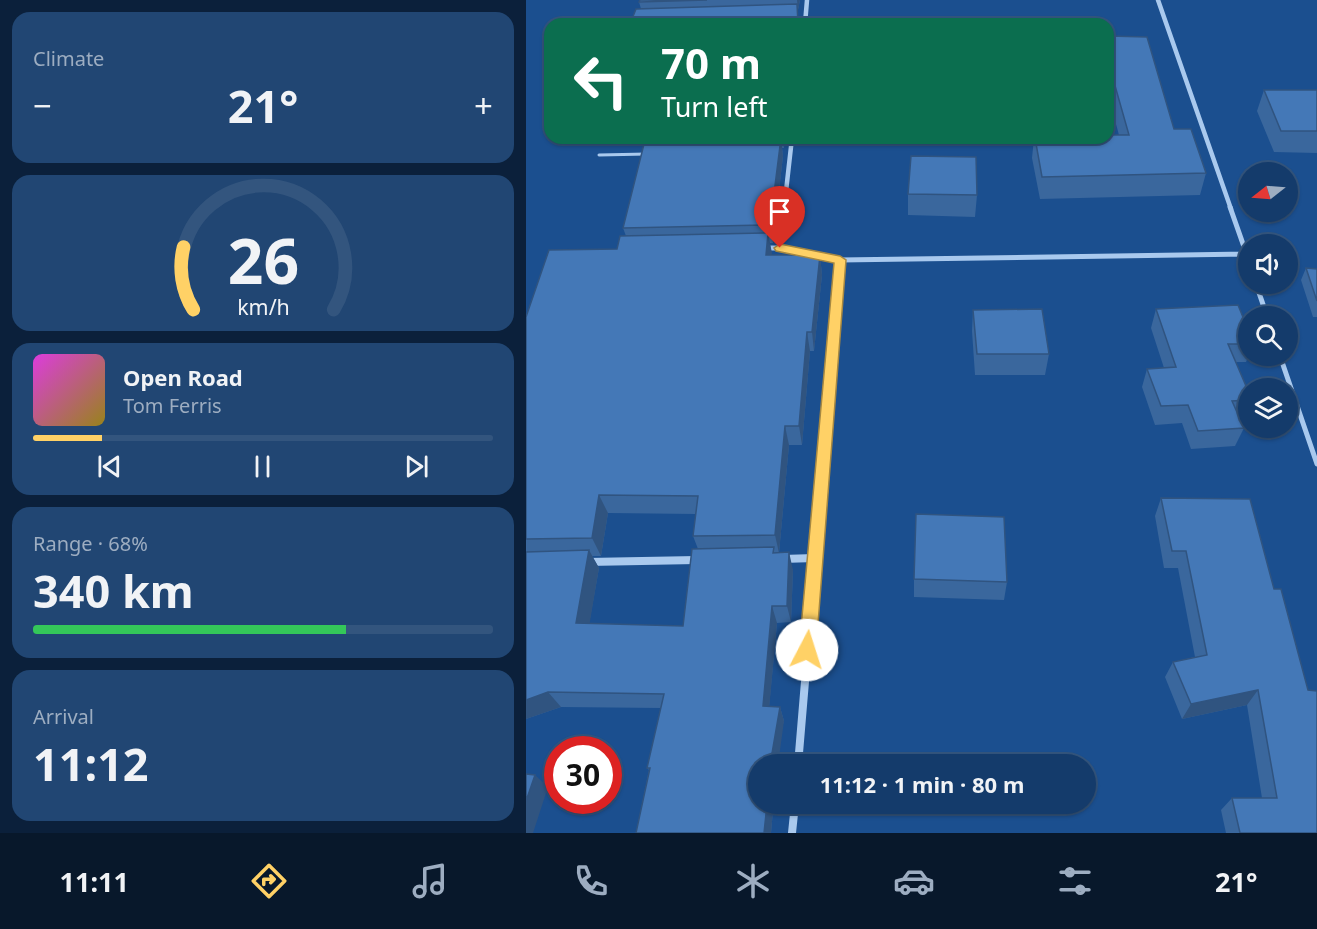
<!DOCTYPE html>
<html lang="en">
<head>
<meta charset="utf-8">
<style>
  body { margin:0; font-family:"Noto Sans",sans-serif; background:#214673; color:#f1f3f6; height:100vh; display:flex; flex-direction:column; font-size:22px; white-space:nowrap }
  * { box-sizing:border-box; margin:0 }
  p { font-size:20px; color:#9dadc1 }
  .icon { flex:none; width:33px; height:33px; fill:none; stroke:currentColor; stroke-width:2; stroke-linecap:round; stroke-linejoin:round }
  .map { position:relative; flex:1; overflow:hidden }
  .panel { display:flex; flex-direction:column; gap:12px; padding:12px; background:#0b203b; width:526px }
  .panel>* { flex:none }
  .hud { position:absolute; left:18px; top:18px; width:570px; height:126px; border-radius:18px; box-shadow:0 2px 4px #0004,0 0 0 2px #33557e; background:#0b6e4f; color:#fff; overflow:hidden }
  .needle { width:39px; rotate:253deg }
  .controls { position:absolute; left:712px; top:162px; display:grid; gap:12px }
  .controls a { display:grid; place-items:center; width:60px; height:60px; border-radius:50%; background:#143b6b; box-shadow:0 2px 4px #0004,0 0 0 2px #33557e; font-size:30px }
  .speed { position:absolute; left:18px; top:736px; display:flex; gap:12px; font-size:30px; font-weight:700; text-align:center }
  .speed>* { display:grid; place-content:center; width:78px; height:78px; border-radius:50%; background:#143b6b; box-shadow:0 2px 4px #0004,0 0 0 2px #33557e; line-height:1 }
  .speed .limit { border:9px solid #d22; background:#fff; color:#111 }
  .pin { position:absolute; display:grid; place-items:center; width:51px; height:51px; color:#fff; margin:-62px -26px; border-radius:50% 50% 50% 0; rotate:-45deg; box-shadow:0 0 6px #0007 }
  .pin .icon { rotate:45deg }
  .me { position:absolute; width:66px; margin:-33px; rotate:5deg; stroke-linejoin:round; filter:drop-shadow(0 0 4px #0008) }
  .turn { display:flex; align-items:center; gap:21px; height:126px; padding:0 18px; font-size:27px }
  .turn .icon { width:78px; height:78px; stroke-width:2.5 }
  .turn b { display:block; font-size:42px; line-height:51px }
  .big { font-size:45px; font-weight:700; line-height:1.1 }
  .panel .widget { flex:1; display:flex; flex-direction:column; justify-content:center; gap:9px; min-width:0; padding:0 21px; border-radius:18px; background:#214673 }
  .panel .dial { align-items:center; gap:0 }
  .dial svg { height:156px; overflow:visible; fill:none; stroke:#33557e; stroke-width:7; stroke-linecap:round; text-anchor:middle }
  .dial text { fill:#f1f3f6; stroke:none }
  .song { display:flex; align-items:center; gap:18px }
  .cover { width:72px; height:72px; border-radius:9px; background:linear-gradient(135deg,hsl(300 70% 55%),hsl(50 70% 35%)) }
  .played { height:6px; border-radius:3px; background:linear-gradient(90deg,#ffd166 15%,#33557e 15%) }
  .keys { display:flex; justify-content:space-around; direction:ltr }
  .heat { display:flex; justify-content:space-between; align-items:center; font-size:33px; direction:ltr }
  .charge { height:9px; border-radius:4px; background:linear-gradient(90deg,#34c759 68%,#33557e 0) }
  .trip { position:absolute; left:222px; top:754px; width:348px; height:60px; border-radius:30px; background:#143b6b; box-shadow:0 2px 4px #0004,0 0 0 2px #33557e; font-weight:700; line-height:60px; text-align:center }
  .menu { display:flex; height:96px; justify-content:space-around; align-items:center; background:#08182b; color:#9dadc1 }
  .menu .icon { width:42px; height:42px }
  .menu .active { color:#ffd166 }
  .menu b { font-size:27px; color:#f1f3f6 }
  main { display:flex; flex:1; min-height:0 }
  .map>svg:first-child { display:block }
</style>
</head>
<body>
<main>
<section class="panel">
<div class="widget"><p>Climate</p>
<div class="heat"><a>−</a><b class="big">21°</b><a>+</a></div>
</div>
<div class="widget dial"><svg viewBox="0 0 100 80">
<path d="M14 69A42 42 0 1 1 86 69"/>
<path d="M14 69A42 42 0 0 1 9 37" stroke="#ffd166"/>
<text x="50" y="56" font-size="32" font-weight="700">26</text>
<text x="50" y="72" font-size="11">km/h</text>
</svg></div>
<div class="widget">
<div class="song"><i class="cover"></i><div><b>Open Road</b><p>Tom Ferris</p></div></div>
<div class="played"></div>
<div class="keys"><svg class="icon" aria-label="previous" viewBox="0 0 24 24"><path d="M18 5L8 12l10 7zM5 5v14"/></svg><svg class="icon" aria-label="pause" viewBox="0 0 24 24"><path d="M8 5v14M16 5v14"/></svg><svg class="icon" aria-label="next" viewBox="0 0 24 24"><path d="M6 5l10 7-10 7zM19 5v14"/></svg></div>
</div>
<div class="widget"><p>Range · 68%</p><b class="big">340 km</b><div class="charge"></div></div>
<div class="widget"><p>Arrival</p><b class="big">11:12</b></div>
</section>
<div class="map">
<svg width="791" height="833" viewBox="0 0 791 833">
  <rect width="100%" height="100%" fill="#1b4f8f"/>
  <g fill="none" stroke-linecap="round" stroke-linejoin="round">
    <path stroke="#a9c9ee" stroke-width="3" d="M73 155 121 154"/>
    <path stroke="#a9c9ee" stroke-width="4.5" d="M632 0 705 209
      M279 24 281 0
      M258 209 266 138"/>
    <path stroke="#a9c9ee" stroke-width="5" d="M704 207 723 261
      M239 248H254L314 260 721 254
      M254 248 258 207
      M730 284 741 316
      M754 356 791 464
      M296 480 314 260"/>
    <path stroke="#a9c9ee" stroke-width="8" d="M256 559 289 558
      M61 562 171 560
      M272 765 296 479
      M266 833 269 804"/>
  </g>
  <path fill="#3a679d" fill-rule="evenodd" d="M114 0H274L272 10 115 9 113 2Z
    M582 36 648 129 680 173 674 195 514 199 506 158 508 138 593 135 582 95Z
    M738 90H791V153L748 152 731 111Z
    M122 138H259L258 148H256L257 156 247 243H244L245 255H294L296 275 288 351H284L276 445H263L253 553 267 570 265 622 251 623 243 707H254L258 721 232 804H246L247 810 245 833H110L123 770 121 768 135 708 35 707 0 719V317L91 249 100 236 97 228 123 140ZM82 513 170 514 167 536 172 549 157 626 63 624 73 568 66 556H75Z
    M382 194 451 195 449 217 382 215Z
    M780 268 791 269V317H787L775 280Z
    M630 309 723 332V355L720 362H710L723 393V406L718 418H713L718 428 709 446 665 449 656 423 629 425 616 387 621 369 638 368 625 328Z
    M447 310 523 354 519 375H449L446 331Z
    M635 498 724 499 791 833H700L695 810 706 798H736L721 705 656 719 639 677 647 662 669 657 652 568H638L629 516Z
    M388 579 481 582 478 600 388 597Z"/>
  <path fill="#305480" d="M271 0H274L272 10Z
    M255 138 257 156 247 243 244 225Z
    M257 138H259L258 148Z
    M242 233 246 253 243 275 240 255Z
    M294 255 296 275 288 351 286 332Z
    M281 332 284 351 276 445 273 426Z
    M259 426 263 445 253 553 249 535Z
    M73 495 82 513 75 556 66 538Z
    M63 550 73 568 61 639 50 623Z
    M263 552 267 570 265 622 261 606Z
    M246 606 251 623 242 721 237 706Z
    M732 690 721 705 656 719 665 704Z
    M22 692 35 707 0 719V700Z
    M254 707 258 721 252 765H244Z
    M9 775 22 787 7 833H0V801Z
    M241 804H246L247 810 245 833H238Z"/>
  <path fill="#4478b7" stroke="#305480" stroke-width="1.5" d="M114 0H181L113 2Z
    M271 4 272 24H104L110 9Z
    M582 36 621 37 648 129H665L680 173 516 177 509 138H582V135H603L582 61Z
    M738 90H791V131H755Z
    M255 138 244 225 97 228 119 140Z
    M385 156 450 157 451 195 382 194Z
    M242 233 240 255H294L286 332H281L273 426H259L249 535 167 536 172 496 73 495 66 538 0 539V317L23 250 91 249 94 236Z
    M780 268 791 269V301Z
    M712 305 723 332V344H702L723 393V400L706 401 718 428 672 431 662 405 635 406 621 369 650 367 630 309Z
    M516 309 523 354H451L447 310Z
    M635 498 724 499 748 589H755L782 690 791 691V833H714L706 798H751L732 690 665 704 647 662 681 655 660 551H646Z
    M390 514 478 517 481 582 388 579Z
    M248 547 247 553 263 552 261 606H246L237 706 254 707 244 765H232V804H241L238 833H110L124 768H121L138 694 22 692 0 700V552L63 550 50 623 157 626 166 549Z
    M0 774 9 775 0 801Z"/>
  <path fill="#ffd166" stroke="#a68842" stroke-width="1.5" d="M254 244 314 256 320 260 290 650 287 656 281 658 275 656 273 650 308 263 250 251 248 248Z"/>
</svg>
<div class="controls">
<a><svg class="needle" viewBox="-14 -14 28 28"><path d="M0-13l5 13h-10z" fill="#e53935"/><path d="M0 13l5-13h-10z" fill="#9dadc1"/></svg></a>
<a><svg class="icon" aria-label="sound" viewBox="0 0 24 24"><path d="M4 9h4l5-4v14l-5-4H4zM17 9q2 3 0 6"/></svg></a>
<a><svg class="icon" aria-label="search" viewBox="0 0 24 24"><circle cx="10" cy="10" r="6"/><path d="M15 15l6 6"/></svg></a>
<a><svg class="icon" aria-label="layers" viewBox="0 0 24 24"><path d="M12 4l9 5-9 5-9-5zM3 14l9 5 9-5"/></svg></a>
</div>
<div class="speed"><div class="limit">30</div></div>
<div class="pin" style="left:254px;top:248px;background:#d93025"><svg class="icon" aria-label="arrive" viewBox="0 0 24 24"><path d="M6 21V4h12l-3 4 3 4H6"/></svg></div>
<svg class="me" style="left:281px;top:650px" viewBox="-20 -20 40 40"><circle r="19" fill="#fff"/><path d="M0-13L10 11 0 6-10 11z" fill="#ffd166"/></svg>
<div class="trip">11:12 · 1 min · 80 m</div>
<div class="hud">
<div class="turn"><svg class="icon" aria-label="left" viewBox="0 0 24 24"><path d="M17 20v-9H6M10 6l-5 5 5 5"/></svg><div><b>70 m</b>Turn left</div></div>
</div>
</div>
</main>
<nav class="menu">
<b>11:11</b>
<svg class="icon active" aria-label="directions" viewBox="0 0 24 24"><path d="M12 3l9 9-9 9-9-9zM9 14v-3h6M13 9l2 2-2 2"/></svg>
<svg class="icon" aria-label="music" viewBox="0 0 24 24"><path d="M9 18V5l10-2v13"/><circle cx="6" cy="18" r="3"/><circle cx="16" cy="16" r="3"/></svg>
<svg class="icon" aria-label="phone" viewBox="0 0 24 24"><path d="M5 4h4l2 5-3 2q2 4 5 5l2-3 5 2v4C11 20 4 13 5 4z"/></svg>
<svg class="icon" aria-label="climate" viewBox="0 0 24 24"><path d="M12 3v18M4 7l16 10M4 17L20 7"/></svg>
<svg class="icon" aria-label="car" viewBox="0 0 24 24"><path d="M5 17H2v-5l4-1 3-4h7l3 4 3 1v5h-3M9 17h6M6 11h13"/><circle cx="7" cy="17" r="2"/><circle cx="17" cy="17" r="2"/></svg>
<svg class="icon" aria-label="filters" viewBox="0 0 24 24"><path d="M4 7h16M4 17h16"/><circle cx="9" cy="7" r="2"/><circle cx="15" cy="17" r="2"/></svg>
<b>21°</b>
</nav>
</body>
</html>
